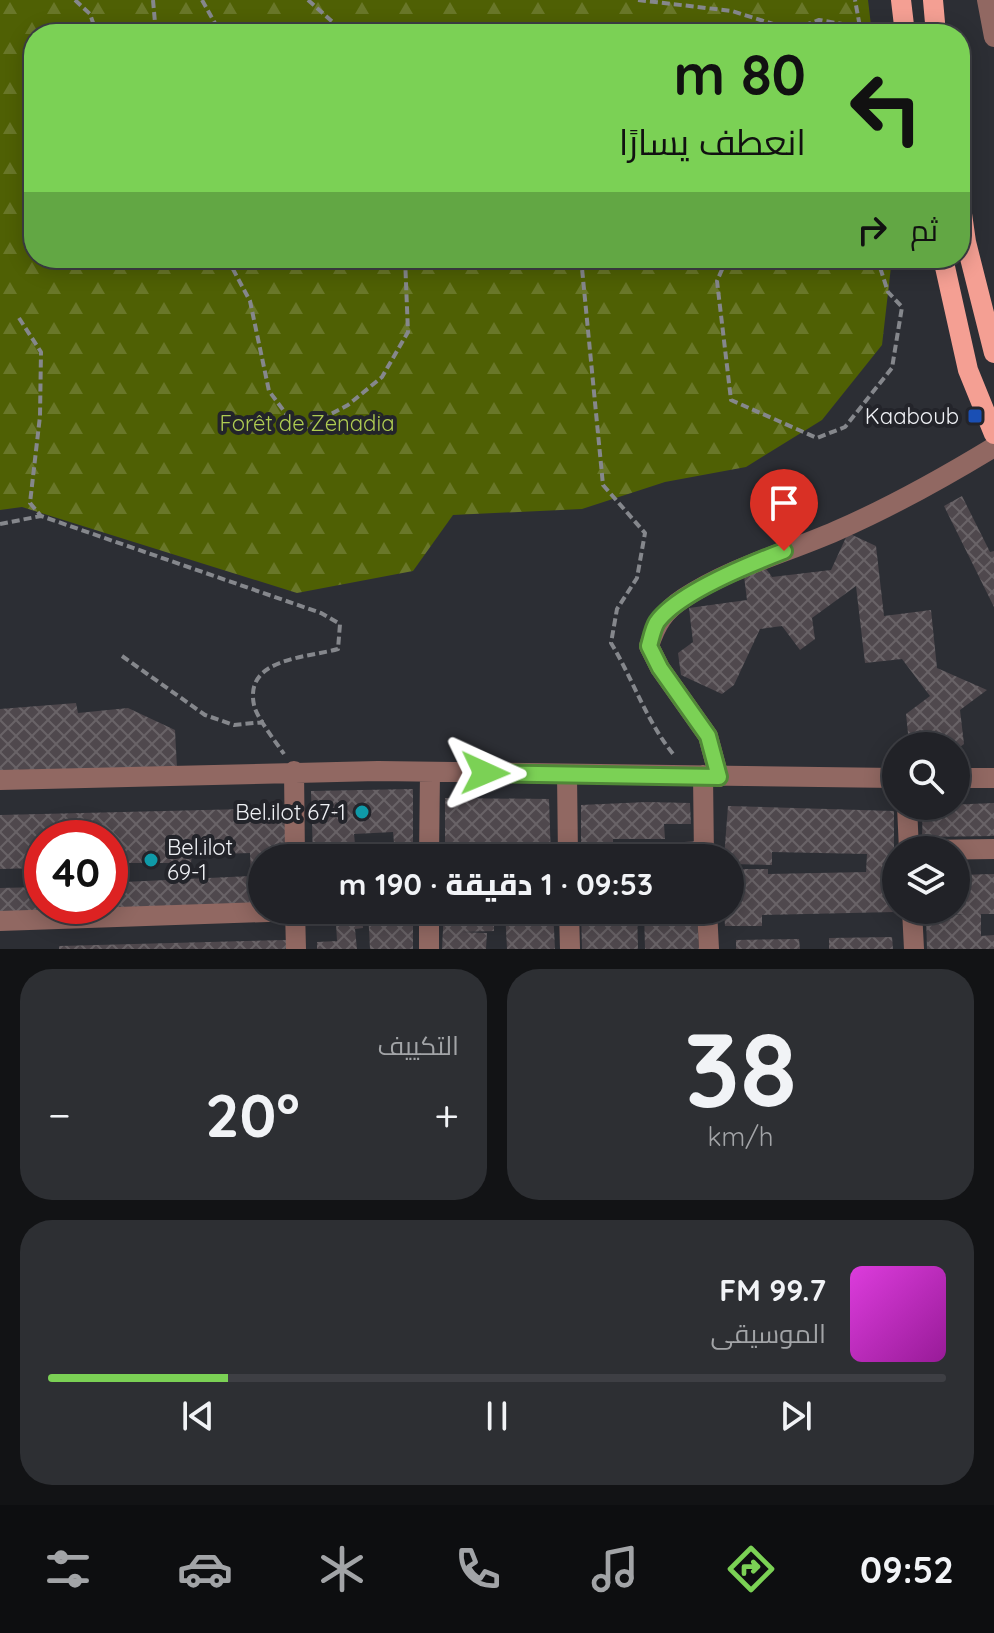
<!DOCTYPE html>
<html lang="ar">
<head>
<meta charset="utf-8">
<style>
  body { margin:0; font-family:Quicksand,Cairo,sans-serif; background:#2d2f33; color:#f1f3f6; direction:rtl; height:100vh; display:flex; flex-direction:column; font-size:30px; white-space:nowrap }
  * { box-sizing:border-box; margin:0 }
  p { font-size:26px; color:#a2a4a7 }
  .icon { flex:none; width:44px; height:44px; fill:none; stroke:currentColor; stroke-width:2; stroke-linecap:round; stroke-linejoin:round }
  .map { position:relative; height:949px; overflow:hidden; direction:ltr }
  .details { display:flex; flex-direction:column; gap:20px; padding:20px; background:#121315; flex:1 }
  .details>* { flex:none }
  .top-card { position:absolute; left:24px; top:24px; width:946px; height:244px; border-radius:32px; box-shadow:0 4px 20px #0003,0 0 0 2px #3e3f44; direction:rtl; background:#7bd155; color:#111; overflow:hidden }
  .fabs { position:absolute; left:882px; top:732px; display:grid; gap:16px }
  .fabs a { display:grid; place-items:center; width:88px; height:88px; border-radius:50%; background:#212227; box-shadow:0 4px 20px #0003,0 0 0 2px #3e3f44; font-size:40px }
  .speed { position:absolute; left:24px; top:820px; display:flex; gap:16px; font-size:40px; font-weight:700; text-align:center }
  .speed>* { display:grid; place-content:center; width:104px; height:104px; border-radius:50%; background:#212227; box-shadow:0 4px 20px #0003,0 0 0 2px #3e3f44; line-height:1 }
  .speed .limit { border:12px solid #d22; background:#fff; color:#111 }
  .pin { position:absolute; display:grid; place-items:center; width:68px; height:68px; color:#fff; margin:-82px -34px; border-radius:50% 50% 50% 0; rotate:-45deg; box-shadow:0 0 8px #0007 }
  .pin .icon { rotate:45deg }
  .me { position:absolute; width:88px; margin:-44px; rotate:91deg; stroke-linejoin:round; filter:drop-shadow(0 0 6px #0008) }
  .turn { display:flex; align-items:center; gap:28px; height:168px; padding:0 32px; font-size:36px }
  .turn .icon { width:104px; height:104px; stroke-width:2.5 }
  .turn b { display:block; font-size:56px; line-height:68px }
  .then { display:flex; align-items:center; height:76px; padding:0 32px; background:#0003; gap:16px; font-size:30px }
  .big { font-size:60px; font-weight:800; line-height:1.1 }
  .details .widget { flex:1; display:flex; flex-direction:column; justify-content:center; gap:12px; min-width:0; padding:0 28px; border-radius:32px; background:#2d2f33 }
  .details .dial { align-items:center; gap:0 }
  .dial b { font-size:104px; line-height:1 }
  .song { display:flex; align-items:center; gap:24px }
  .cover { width:96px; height:96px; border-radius:12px; background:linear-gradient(135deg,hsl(300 70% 55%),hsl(300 70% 35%)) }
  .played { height:8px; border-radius:4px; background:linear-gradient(90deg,#7bd155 20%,#3e3f44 20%) }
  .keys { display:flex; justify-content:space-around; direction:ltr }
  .heat { display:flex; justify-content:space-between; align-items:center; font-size:44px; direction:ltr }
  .details .tiles { flex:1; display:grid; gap:20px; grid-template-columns:1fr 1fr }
  .widget:last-child { grid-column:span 2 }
  .trip { position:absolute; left:248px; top:844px; width:496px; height:80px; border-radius:40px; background:#212227; box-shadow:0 4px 20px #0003,0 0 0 2px #3e3f44; font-weight:800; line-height:80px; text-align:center; direction:rtl }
  .tab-bar { display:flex; height:128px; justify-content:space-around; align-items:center; background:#0d0e10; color:#a2a4a7 }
  .tab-bar .icon { width:56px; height:56px }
  .tab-bar .current { color:#7bd155 }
  .tab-bar b { font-size:36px; color:#f1f3f6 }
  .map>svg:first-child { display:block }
</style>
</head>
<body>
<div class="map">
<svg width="994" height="949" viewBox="0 0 994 949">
  <defs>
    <pattern id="forest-firs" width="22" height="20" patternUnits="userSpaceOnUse" patternTransform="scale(2)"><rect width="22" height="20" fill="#4f6004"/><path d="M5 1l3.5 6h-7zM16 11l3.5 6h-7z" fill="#697729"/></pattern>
    <pattern id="building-cross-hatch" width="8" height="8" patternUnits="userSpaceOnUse" patternTransform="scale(2)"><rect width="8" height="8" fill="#4f484d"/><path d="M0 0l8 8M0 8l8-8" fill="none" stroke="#696367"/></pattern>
  </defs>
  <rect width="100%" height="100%" fill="#2c2e34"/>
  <path fill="url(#forest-firs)" d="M0 0H868L872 34H34V258H892L882 345 822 420 746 467 665 482 582 509 453 515 413 571 297 593 22 507 0 510Z"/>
  <path fill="url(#building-cross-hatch)" d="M962 496 990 552 994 551V607L944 506Z
    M848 533 876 546 884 616 931 610 937 668 987 690 960 710 964 744 956 750V746H944L939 739 909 743 906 714 930 696 902 659 865 663 856 586 812 618 815 639 800 650 782 626 760 629 734 685 722 694 681 675 678 653 693 642 689 608 747 600 744 576 762 563 772 577 831 570Z
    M76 703 78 713 128 708 175 730 177 768 0 771V709Z
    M413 789V858H377V843H394L393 832 354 834 355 844H366V858H313L311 791Z
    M445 798 549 799 551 858H445Z
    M647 802 690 803 691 824H664L665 839H613V851H636V858H581V805Z
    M994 803V836L922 837 923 806Z
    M728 806 894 811V912L762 915V926H725L724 910H730V869H768V874L866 872 867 854 772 852V865L730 864V858H724Z
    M289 808V858H262V907L0 915V888L42 887V906H110V868H121L123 882 251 876 250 853 192 855 191 863H110V838H42L40 868 0 869V815Z
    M694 841 695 858H645V856L675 854V843Z
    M994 874V914H981V936L994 935V949H927L926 916 966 914H923V910H956V875Z
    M314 910 362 911 363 928 355 929 357 949H317V942L337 941 336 924 315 925Z
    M368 910H413V949H370Z
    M444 910H494V931L462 932 487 933 486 949H442Z
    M505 910H553L555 949H507Z
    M581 910H637L638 949H582Z
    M644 910H697L699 949H645Z
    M892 937 893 949H829V938Z
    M799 939 800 949H736V940Z
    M286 940 287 949H59V946Z"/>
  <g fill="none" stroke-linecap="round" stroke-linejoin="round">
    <path stroke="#85878c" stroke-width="4" stroke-dasharray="8 4" stroke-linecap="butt" d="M75 0 90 14 97 34
      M153 0 156 34
      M202 0 221 34
      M308 0 346 34
      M638 0 732 11 792 30 794 34
      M781 34 819 20 860 27 855 0
      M227 258 250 301 269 391 299 431 348 405 382 377 408 332 405 258
      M581 258 603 485 645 533 637 578 617 609 611 643C633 679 646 721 674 755
      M727 258 717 281 731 400 817 438 845 427 892 368 902 307 888 292 877 258
      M19 318 41 352 40 416 30 503 41 516 321 613 340 624 338 649C306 658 244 658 254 705 256 717 276 742 284 754
      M0 524 41 516
      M122 656 205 715 234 725 264 722"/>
    <path stroke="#916862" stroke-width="20" d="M987 0 994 37
      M294 771 295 858
      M567 774 568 858
      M703 775 704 858
      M719 777 708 736 660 668 649 646C656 624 664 611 684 598 731 567 786 553 836 531 891 507 943 478 994 447
      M956 778H994
      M0 780 378 771 896 778
      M907 806 909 850
      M923 850 994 849
      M429 858 430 773
      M295 910 296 949
      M569 910 570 949
      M707 910 709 949
      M912 910 914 949
      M0 921 295 911
      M429 949V910"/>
    <path stroke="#f49f93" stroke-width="20" d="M901 0 905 34
      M933 0 936 34
      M960 200 966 242 994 353
      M943 258 968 370 994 434"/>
  </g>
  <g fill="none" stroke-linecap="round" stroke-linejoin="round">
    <g stroke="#508837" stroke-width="20">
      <path id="route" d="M485 773 719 777 708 736 660 668 649 646C651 639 653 628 657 622 678 593 750 564 784 551"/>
    </g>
    <use href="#route" stroke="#7bd155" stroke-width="14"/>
  </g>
  <rect fill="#1a4fb4" stroke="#23242a" stroke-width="3" x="967" y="408" width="16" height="16" rx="4"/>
  <g fill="#0f9aa8" stroke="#23242a" stroke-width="3">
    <circle cx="362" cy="812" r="8"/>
    <circle cx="151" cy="860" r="8"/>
  </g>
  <g text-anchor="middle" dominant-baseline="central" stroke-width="8" stroke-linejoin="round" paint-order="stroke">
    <g font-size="22" fill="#eff1f5" stroke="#23242a" text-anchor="end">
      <text x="959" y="416">Kaaboub</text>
      <text x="346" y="812">Bel.ilot 67-1</text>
      <text x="167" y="847" text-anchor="start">Bel.ilot<tspan x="167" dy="25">69-1</tspan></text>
    </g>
    <g font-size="22" fill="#afcc52" stroke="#23242a">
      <text x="307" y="423">Forêt de Zenadia</text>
    </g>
  </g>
</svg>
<div class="fabs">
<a><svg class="icon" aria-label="search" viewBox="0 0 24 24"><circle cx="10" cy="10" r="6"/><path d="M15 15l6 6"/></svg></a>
<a><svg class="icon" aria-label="layers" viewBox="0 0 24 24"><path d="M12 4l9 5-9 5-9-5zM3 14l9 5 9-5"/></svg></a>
</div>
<div class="speed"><div class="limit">40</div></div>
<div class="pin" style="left:784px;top:551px;background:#d93025"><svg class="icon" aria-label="arrive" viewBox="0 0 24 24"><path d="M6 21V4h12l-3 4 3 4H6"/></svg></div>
<svg class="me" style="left:485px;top:773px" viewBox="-20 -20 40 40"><path d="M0-17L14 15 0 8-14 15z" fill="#7bd155" stroke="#fff" stroke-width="4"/></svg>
<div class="trip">09:53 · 1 دقيقة · 190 m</div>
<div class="top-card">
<div class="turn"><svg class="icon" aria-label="left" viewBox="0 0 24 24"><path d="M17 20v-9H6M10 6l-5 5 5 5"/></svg><div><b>80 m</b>انعطف يسارًا</div></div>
<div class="then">ثم<svg class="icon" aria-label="right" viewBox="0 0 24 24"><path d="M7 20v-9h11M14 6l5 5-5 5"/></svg></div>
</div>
</div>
<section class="details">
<div class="tiles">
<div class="widget dial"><b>38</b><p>km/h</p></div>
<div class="widget"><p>التكييف</p>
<div class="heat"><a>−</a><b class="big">20°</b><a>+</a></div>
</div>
<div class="widget">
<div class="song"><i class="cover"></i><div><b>99.7 FM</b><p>الموسيقى</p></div></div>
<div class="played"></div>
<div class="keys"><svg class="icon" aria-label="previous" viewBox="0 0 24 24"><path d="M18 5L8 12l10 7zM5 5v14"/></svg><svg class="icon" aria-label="pause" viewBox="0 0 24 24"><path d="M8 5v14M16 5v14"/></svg><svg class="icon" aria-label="next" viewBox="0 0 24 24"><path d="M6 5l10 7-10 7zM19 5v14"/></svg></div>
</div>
</div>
</section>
<nav class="tab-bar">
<b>09:52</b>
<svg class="icon current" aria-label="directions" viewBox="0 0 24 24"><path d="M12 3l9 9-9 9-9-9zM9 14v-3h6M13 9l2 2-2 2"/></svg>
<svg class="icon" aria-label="music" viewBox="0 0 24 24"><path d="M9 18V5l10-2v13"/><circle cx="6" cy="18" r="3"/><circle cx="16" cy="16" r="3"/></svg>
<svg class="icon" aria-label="phone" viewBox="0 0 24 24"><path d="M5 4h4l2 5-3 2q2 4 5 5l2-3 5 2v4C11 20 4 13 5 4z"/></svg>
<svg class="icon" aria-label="climate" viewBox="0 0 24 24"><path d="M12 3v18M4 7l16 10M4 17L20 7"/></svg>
<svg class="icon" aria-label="car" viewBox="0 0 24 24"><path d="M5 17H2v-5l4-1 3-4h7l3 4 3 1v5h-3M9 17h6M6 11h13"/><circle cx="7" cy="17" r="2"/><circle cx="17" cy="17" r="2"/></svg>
<svg class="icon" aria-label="filters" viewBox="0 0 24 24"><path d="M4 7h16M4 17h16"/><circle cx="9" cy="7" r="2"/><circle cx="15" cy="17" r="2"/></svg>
</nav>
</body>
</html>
